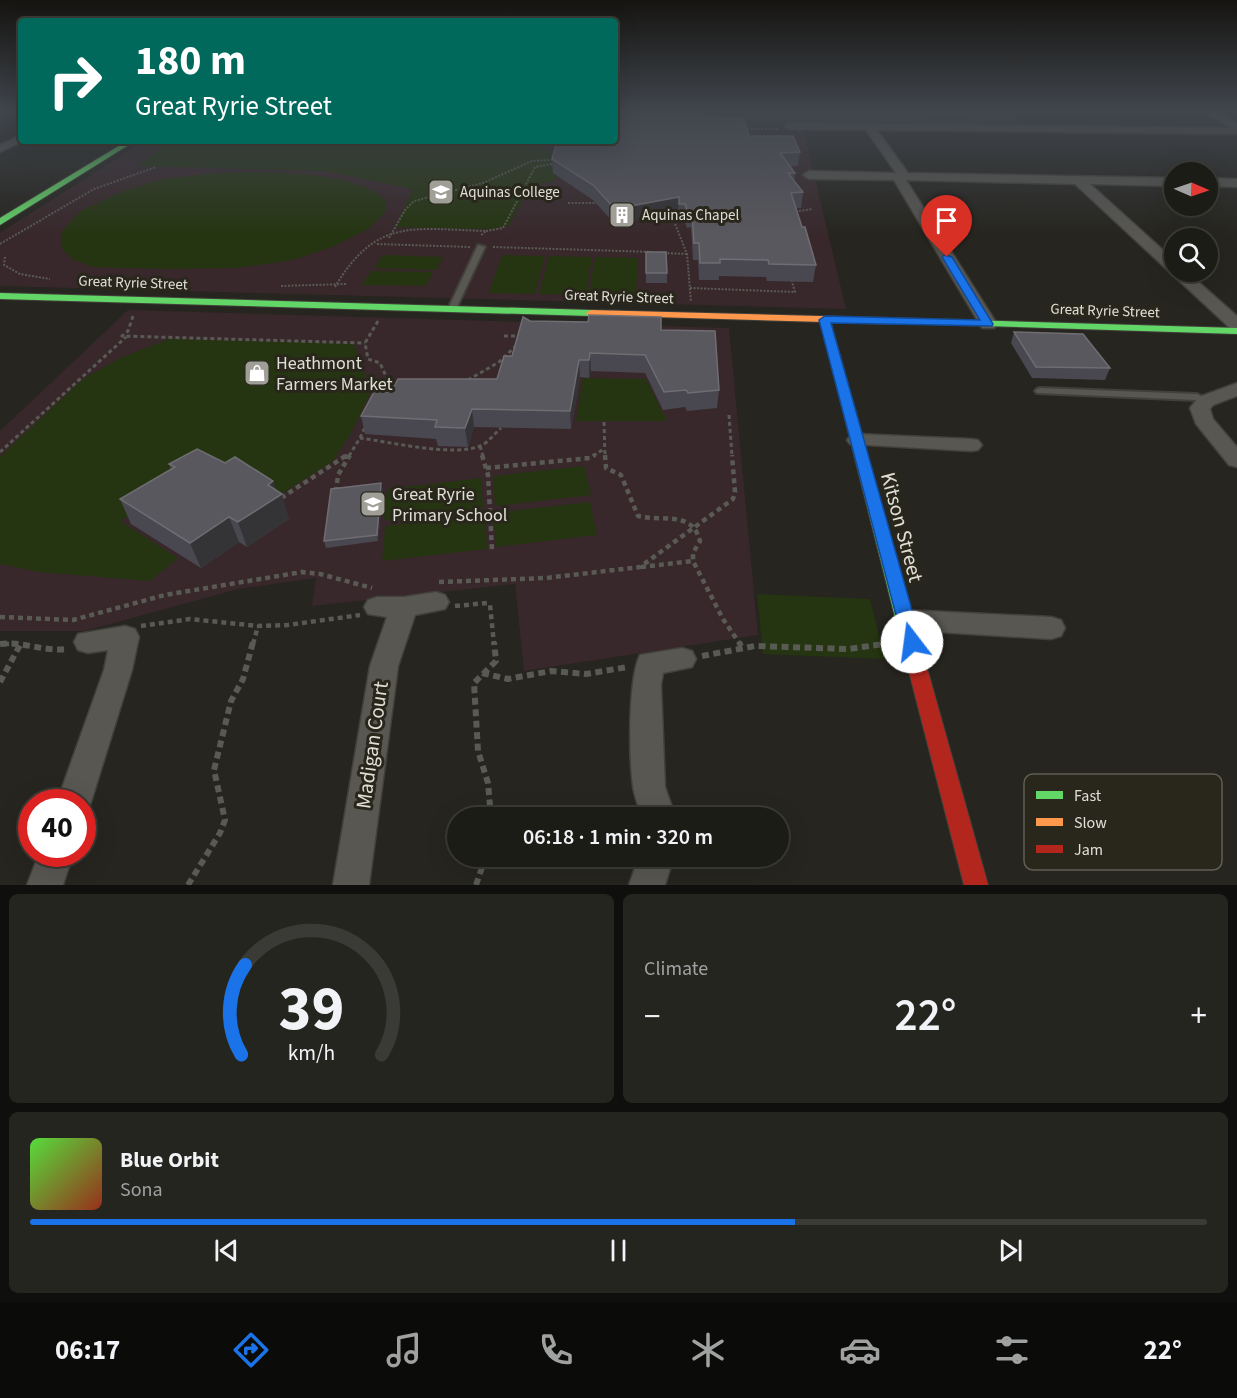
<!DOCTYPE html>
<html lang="en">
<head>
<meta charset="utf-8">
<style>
  body { margin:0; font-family:"Source Sans 3",sans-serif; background:#252520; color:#f1f3f6; height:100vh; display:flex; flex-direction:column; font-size:22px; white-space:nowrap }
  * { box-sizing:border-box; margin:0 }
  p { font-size:20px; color:#a0a1a1 }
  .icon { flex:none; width:33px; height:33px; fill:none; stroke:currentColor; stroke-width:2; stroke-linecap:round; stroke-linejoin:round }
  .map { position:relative; height:885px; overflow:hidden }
  .drawer { display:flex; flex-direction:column; gap:9px; padding:9px; background:#0f0f0d; flex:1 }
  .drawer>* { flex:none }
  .hud { position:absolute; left:18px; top:18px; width:600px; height:126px; border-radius:6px; box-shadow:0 6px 24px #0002,0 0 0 2px #3a3a36; background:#00695c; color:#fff; overflow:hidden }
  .needle { width:39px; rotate:92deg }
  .buttons { position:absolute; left:1164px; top:162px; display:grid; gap:12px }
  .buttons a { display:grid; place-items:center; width:54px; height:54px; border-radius:50%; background:#1c1c17; box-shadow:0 6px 24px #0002,0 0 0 2px #3a3a36; font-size:30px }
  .speed { position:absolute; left:18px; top:789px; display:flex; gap:12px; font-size:30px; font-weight:700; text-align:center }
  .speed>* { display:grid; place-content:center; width:78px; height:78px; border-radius:50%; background:#1c1c17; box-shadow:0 6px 24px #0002,0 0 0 2px #3a3a36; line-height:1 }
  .speed .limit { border:9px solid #d22; background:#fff; color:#111 }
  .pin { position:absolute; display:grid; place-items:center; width:51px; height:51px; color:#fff; margin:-62px -26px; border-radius:50% 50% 50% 0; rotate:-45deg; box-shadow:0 0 6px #0007 }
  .pin .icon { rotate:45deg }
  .me { position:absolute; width:66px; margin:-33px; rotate:345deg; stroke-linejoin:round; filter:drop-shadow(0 0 4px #0008) }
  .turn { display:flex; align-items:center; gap:21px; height:126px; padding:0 18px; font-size:27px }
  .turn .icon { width:78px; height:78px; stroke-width:2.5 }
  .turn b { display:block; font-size:42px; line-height:51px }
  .big { font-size:45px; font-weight:600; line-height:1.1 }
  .drawer .card { flex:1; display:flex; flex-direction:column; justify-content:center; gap:9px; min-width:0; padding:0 21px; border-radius:9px; background:#252520 }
  .drawer .dial { align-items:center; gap:0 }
  .dial svg { height:156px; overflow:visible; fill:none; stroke:#3a3a36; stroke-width:7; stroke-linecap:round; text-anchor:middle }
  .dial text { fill:#f1f3f6; stroke:none }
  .song { display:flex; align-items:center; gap:18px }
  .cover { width:72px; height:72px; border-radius:9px; background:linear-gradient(135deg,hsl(110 70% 55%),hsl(10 70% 35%)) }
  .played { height:6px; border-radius:3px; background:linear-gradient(90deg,#1a73e8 65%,#3a3a36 65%) }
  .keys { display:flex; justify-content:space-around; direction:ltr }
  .heat { display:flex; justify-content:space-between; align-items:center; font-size:33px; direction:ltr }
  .drawer .tiles { flex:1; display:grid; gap:9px; grid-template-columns:1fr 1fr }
  .card:last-child { grid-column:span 2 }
  .trip { position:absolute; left:447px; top:807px; width:342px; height:60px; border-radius:30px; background:#1c1c17; box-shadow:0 6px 24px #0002,0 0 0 2px #3a3a36; font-weight:600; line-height:60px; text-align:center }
  .tab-bar { display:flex; height:96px; justify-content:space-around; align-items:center; background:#0b0b09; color:#a0a1a1 }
  .tab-bar .icon { width:42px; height:42px }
  .tab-bar .selected { color:#1a73e8 }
  .tab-bar b { font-size:27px; color:#f1f3f6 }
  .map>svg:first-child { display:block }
</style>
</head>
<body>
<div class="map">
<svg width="1237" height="885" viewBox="0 0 1237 885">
  <rect width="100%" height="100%" fill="#26251f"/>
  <path fill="#38282b" d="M615 122 802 124 846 309 0 286V233L144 141H615Z
    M128 310 729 328 758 635 524 671 515 584 312 606 316 578 238 589 85 631H0V431Z"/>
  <path fill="#253511" d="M615 112H1008L1023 125 615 121Z
    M169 141H522L551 152 554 171 559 175 552 182 531 185 509 225 491 229 396 227 413 189 326 171 138 166Z
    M265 172C304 174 354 175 386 199L385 212 368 229 334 246 293 260 237 268 164 269 93 267 72 259 61 247 62 231 81 211 123 191 164 179 215 173Z
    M383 255H385L443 257 436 270 374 268Z
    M502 255 545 256 535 294 489 293Z
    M549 256 592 257 586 295 539 294Z
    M595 257 638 258 636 296 589 295Z
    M371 271 431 272 433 273 426 286 362 285Z
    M169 339 354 344 367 379 369 396 351 433 333 461 277 497 216 464 120 521 178 558 150 581 40 572 0 564V457L83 379 120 358Z
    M583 378 646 379 667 421H576Z
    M584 466 591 495 495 506 493 476Z
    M481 478 483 508 384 520 387 489Z
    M590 502 597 535 496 547 493 513Z
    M485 515 487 549 382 561 385 526Z
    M757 594 870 599 885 659 763 654Z"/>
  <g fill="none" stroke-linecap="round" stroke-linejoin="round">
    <g stroke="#41403a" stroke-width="4">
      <path id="lane" d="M478 245 485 247 456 309 455 311H449L448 309Z
        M1040 388 1197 394 1211 401 1206 404 1195 400 1037 393 1035 391 1037 389Z"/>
    </g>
    <g stroke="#41403a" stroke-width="3">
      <path id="street" d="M1204 112H1217L1237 123V134L877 130 908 173 1174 178V186L1090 184 1174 260V272H1187L1237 316V330L1231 329 1075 184 906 180 997 324 994 328H982L894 180 809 179 803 175 809 171 896 173 866 130 789 129 784 126 789 123 1231 128Z
        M21 135V141H23L0 152V145Z
        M1208 178 1237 179V187L1208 186Z
        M1237 383V396L1213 405 1210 409 1213 419 1237 447V467L1229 465 1196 424 1190 408 1199 397Z
        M857 434 971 439 978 440 982 445 978 450 971 451 850 444 847 440 850 436Z
        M436 592 445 595 449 602 445 609 415 615 398 666 369 885H333L370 666 387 617 368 614 364 607 368 600 377 597H404Z
        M906 610 1051 617 1061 620 1065 628 1061 636 1051 639 906 630 896 627 893 620 896 613Z
        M125 626 135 629 139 637 132 670 91 802 86 813 82 814V802H57L104 670 108 650 88 653 78 650 74 642 78 634Z
        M682 648 692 651 696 659 692 667 663 673 661 685 665 787 676 818H642C639 807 634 796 633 786 629 758 628 678 640 655Z
        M39 854H73L63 885H27Z
        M639 856H674L665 885H629Z"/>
    </g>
    <g stroke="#41403a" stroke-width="2">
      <path id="fast" d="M127 141H135L0 225V218Z
        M0 293 591 310 596 313 591 316 0 299Z
        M825 317 830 320 916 629 913 634 907 636 901 634 898 629 820 320Z
        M894 318 1237 328V334L890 323 889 321Z"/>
    </g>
    <g stroke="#41403a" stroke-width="2">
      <path id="slow" d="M591 310 894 318 899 321 894 324 587 315 586 313Z"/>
    </g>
    <g stroke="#41403a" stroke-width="2">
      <path id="jam" d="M907 622 913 624 916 629 988 885H964L898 629 901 624Z"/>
    </g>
    <path stroke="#5a5a55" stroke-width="2" stroke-dasharray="2 1.5" stroke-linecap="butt" d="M744 129H778
      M568 203H601
      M670 211 687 254 691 302
      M792 212 812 209
      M645 218 665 216
      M486 231 503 228 535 167 557 163
      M389 238 405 210 414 201 483 183 532 161 553 160
      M0 244 94 189 156 167
      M377 244 470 247
      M493 247 653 252
      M664 253 687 254
      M5 257 4 265 20 274 50 279
      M281 286 346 284
      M335 287C376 217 414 229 486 231L480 236
      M690 288 795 292 791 278"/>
    <path stroke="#5a5a55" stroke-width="3" stroke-dasharray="4 3" stroke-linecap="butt" d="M133 316 128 331 122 336 365 343
      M378 321 365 343 368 359 380 363 390 385 398 390
      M504 336H522
      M468 380 499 362 517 345
      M729 415 732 456
      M604 422 605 456
      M360 438 366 425
      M480 446 483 456
      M0 452 126 337
      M345 456 347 455
      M349 456 360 438C390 442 453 457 480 446 488 443 494 434 501 428
      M593 456 604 449"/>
    <path stroke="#5a5a55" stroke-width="4.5" stroke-dasharray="5 4" stroke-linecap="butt" d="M482 455 488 475 492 550
      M605 455 606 468 621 475 638 516C663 522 692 510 700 541L693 553V561L723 619 740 644
      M486 468 590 458 595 455
      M336 492 338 475 350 455
      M281 498 347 455
      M641 567 693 561
      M439 582 546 578 640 567 733 499 735 492 732 455
      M455 606 487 603 490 605 494 644
      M0 617 73 620 165 595 302 572 320 574 372 588
      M141 626 190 619 258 626 288 625 360 615
      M4 644H18
      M253 644 258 626"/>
    <path stroke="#5a5a55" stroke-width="6" stroke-dasharray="7 4.5" stroke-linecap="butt" d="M739 642 741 646
      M0 644C23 641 44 652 67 649
      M702 656 755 646 848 649 884 644
      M482 673 508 679 551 671 586 674 628 667
      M0 682 20 645
      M491 818 488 783 478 751 474 683 496 661 494 642
      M188 885 220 833 225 820 214 770 231 701 243 679 253 642
      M476 885 486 856"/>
    <use href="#lane" fill="#585752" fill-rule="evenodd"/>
    <use href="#street" fill="#585752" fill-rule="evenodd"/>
    <use href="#fast" fill="#63d668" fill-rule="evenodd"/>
    <use href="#slow" fill="#ff974d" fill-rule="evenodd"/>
    <use href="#jam" fill="#b3261e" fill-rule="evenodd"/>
  </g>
  <path fill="#494750" d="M926 112H964L963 115H928Z
    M700 117 749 136 800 152 798 166H790L795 173 794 181 803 192 801 208H796L816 265 813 282 767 281 766 277 719 276V280H699L698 260H693L691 227 687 228 684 220H679L678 213 615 224 593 200 553 173 552 159 556 144V141H615Z
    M646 252 667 273V283H646Z
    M530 321 588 322 661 330 719 390 717 408 687 411 685 407 663 410 645 373 591 371 589 378 580 377 571 429 474 427 468 447 438 446 436 439 365 434 361 416 391 392 497 379 512 356Z
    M1014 332 1110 368 1105 380 1032 378 1011 343Z
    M225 463 277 491 289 519 247 547 239 542 201 568 131 524 120 499 171 469 169 464Z
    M383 489 378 541 326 548 324 541Z"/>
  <path fill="#343336" d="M679 197 678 213 615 224V209Z
    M590 353 591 371 589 378V360Z
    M579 360 580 377 571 429 570 411Z
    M472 409 474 427 468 447 465 428Z
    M273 481 278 496 282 494 289 519 247 547 238 522 268 485Z
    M381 483 383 489 378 541 377 535Z
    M229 517 239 542 201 568 190 543Z"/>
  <path fill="#5a585f" stroke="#6f6d72" stroke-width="1.5" d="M615 112 699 113 700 117 743 118 749 136H793L800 152 780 153 795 173H788L803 192 791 193 802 227H805L816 265 769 264 768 260 720 259V263H700L699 243H694L692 212H688L685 204H679V197L615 209 593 185 552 159 557 141H615Z
    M646 252H666L667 273H646Z
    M589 315 661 317V330L715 331 719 390 688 393 686 390 664 392 645 355 590 353 589 360H579L570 411 472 409 465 428 435 427 437 420 361 416 374 392H391L398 379H497L504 356H512L523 317 530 321 588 322Z
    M1014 332 1083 334 1110 368 1036 367Z
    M197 449 225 463 235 457 273 481 268 485 282 494 238 522 229 517 190 543 120 499 175 467 169 464Z
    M381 483 377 535 324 541 331 489Z"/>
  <linearGradient id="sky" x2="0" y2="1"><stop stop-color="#151411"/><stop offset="0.47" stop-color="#41464d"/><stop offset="1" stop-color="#41464d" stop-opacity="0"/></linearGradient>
  <rect width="1237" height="236" fill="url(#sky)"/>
  <path fill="#1a73e8" stroke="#114b97" stroke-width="1.5" d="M944 255 952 257 993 324 992 326 831 323 921 642 918 647 912 649 905 647 903 642 819 320 825 316 980 320 942 257Z"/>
  <defs>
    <g id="school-square" transform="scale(1.35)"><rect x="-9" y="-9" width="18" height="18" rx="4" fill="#9f9e97" stroke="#29271c"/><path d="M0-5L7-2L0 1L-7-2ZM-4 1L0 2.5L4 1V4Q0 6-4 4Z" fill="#fff"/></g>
    <g id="building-square" transform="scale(1.35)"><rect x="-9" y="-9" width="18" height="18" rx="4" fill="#9f9e97" stroke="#29271c"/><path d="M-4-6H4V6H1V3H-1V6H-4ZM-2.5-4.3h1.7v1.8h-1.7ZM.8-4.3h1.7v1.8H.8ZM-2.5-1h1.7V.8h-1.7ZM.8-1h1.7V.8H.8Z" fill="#fff"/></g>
    <g id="shop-square" transform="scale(1.35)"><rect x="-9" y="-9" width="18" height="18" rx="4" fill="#9f9e97" stroke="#29271c"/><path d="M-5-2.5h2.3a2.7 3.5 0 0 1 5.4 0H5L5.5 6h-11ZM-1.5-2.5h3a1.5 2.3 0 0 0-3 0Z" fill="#fff"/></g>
  </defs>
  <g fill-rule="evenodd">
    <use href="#school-square" x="441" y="192"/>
    <use href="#building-square" x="622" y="215"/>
    <use href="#shop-square" x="257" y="373"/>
    <use href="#school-square" x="373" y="504"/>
  </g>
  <g text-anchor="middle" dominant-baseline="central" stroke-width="6" stroke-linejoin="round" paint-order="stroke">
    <g font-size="15" fill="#e0dfd7" stroke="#29271c" text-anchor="start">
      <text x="460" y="192">Aquinas College</text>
      <text x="642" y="215">Aquinas Chapel</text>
    </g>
    <g font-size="15" fill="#e0dfd7" stroke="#29271c">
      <text transform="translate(133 283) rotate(2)">Great Ryrie Street</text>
      <text transform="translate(619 297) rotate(2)">Great Ryrie Street</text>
      <text transform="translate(1105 311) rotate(2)">Great Ryrie Street</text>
    </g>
    <g font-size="18" fill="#e0dfd7" stroke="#29271c" text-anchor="start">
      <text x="276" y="363">Heathmont<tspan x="276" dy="21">Farmers Market</tspan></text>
      <text x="392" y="494">Great Ryrie<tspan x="392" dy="21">Primary School</tspan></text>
    </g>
    <g font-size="21" fill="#e0dfd7" stroke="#29271c">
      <text transform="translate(902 527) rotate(75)">Kitson Street</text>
      <text transform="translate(372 745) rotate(-82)">Madigan Court</text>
    </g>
  </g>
  <rect x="1024" y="774" width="198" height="96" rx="9" fill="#29271c" stroke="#605e54" stroke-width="1.5"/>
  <rect x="1036" y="791" width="27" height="8" fill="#63d668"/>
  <rect x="1036" y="818" width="27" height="8" fill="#ff974d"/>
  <rect x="1036" y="845" width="27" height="8" fill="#b3261e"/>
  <g font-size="16" fill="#e0dfd7">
    <text x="1074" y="801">Fast</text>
    <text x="1074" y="828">Slow</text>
    <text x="1074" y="855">Jam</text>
  </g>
</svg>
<div class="buttons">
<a><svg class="needle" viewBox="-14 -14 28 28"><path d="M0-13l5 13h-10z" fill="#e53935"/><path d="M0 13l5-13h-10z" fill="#a0a1a1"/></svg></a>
<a><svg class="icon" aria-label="search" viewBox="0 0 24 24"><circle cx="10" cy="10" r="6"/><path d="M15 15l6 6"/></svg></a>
</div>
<div class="speed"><div class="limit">40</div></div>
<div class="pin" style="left:947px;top:257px;background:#d93025"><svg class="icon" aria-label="arrive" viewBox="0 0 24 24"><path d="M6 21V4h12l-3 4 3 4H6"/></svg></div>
<svg class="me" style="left:912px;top:642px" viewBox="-20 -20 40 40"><circle r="19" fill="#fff"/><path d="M0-13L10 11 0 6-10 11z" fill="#1a73e8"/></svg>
<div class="trip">06:18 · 1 min · 320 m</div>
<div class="hud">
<div class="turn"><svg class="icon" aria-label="right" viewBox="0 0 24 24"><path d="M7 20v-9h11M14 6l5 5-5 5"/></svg><div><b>180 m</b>Great Ryrie Street</div></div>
</div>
</div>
<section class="drawer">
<div class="tiles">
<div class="card dial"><svg viewBox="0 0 100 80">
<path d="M14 69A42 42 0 1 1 86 69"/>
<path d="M14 69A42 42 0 0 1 16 23" stroke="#1a73e8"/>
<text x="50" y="56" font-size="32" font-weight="700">39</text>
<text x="50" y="72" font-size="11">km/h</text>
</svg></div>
<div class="card"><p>Climate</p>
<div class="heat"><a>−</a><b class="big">22°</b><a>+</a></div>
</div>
<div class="card">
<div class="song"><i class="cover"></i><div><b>Blue Orbit</b><p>Sona</p></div></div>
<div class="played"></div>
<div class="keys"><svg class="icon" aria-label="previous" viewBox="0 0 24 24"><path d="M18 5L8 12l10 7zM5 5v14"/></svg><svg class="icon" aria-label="pause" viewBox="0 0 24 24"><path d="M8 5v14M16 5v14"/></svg><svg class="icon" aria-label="next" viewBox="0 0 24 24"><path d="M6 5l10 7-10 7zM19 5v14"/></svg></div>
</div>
</div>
</section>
<nav class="tab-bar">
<b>06:17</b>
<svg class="icon selected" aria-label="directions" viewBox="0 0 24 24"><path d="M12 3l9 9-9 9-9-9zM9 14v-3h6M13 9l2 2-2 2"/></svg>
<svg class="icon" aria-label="music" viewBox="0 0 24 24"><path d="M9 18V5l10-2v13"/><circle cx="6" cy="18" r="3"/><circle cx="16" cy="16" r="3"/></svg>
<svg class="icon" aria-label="phone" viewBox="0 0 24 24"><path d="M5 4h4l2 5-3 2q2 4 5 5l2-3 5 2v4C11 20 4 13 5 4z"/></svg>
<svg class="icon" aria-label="climate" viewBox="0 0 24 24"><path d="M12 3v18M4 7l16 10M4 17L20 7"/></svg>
<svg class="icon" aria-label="car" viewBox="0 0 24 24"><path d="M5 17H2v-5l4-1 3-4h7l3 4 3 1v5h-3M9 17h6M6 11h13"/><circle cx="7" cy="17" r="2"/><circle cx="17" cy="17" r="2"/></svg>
<svg class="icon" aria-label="filters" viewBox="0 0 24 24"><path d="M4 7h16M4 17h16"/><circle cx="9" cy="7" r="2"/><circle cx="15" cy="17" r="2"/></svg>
<b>22°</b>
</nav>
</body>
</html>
